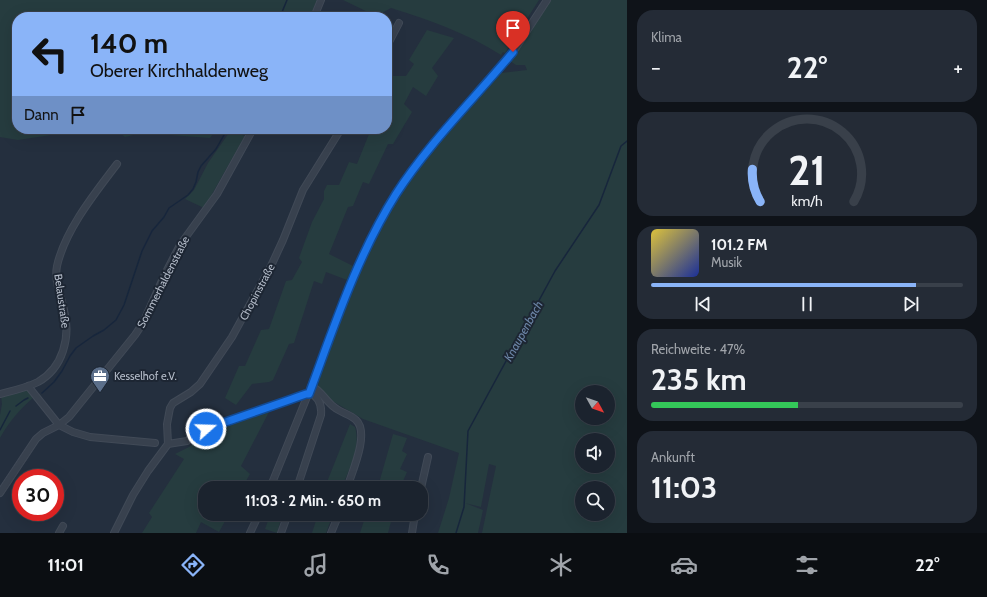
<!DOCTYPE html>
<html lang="de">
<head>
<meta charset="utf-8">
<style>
  body { margin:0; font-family:Cabin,sans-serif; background:#242b36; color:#f1f3f6; height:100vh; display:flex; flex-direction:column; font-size:15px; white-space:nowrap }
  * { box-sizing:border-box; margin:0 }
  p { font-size:13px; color:#a0a4aa }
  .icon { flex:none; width:22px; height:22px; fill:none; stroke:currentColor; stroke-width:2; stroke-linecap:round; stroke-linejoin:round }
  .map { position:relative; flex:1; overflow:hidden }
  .side { display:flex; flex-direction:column; gap:10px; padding:10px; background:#0f1319; width:360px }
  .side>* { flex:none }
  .banner { position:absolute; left:12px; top:12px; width:380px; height:122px; border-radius:16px; box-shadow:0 4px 16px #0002,0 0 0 1px #39404a; background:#8ab4f8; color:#111; overflow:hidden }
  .needle { width:26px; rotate:130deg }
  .buttons { position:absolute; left:575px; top:385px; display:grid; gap:8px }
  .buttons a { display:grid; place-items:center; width:40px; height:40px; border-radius:50%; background:#1b232e; box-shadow:0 4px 16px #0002,0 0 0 1px #39404a; font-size:20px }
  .speed { position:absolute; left:12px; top:469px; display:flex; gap:8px; font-size:20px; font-weight:700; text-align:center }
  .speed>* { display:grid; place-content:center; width:52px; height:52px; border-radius:50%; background:#1b232e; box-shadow:0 4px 16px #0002,0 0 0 1px #39404a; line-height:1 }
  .speed .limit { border:6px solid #d22; background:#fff; color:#111 }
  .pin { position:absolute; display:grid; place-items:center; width:34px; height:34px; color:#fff; margin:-41px -17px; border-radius:50% 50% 50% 0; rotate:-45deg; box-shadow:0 0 4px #0007 }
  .pin .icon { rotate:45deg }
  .me { position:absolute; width:44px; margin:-22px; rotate:70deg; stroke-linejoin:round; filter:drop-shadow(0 0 3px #0008) }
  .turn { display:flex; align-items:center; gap:14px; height:84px; padding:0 12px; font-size:18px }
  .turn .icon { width:52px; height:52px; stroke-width:2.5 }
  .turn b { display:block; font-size:28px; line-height:34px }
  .then { display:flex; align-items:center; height:38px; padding:0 12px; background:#0003; gap:8px; font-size:15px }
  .big { font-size:30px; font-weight:700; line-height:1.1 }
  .side .tile { flex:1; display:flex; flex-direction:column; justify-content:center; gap:6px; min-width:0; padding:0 14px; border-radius:16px; background:#242b36 }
  .side .dial { align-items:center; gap:0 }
  .dial svg { height:104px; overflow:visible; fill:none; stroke:#39404a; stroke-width:7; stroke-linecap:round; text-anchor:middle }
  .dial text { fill:#f1f3f6; stroke:none }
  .song { display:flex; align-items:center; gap:12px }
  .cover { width:48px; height:48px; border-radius:6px; background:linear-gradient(135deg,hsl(50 70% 55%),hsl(230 70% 35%)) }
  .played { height:4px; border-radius:2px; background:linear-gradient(90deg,#8ab4f8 85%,#39404a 85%) }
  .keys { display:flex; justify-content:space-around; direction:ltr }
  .heat { display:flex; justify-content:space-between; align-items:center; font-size:22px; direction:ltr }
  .charge { height:6px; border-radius:3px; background:linear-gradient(90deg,#34c759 47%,#39404a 0) }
  .trip { position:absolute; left:198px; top:481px; width:230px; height:40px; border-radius:16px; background:#1b232e; box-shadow:0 4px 16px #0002,0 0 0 1px #39404a; font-weight:700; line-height:40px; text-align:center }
  .dock { display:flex; height:64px; justify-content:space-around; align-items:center; background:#0b0e12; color:#a0a4aa }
  .dock .icon { width:28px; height:28px }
  .dock .active { color:#8ab4f8 }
  .dock b { font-size:18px; color:#f1f3f6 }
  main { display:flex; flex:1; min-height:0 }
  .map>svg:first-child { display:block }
</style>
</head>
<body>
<main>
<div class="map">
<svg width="627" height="533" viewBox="0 0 627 533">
  <rect width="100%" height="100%" fill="#242f3e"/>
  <path fill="#263c3f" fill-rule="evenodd" d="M0 0H317L310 17H280V16V17H17V129H217L210 138 142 133 125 137 118 132H71L18 140 0 137Z
    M343 0H539L505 53 503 52 501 55C467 33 429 20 391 8L376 16Z
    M550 0H627V533H482L496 466 489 464 481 507 465 503 483 510 478 533H438L449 498 459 453 363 419 329 399 318 385C322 360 333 337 343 314 360 269 379 223 407 184 435 145 469 109 501 73L527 70 525 65H516L510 61ZM582 392H608V418H582ZM582 440H608V466H582ZM582 488H608V514H582Z
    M427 30 454 38 432 68 438 76 426 96 413 87 404 104 412 112 393 144H388L369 184 363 182 353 206 348 207 329 254 353 266 347 280 326 272 322 284 314 281 294 343 289 344 273 380 269 382 252 384 236 405 225 398 239 366H245L261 330 269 329 286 281 292 280 302 262 299 258 312 222 324 199V191L327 185H339L349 162 357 164 371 129H387V88L392 76H406L414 64 409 60Z
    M231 130 245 136 204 208 185 199 194 190 208 163Z
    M26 388 33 398C20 409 8 423 0 438V415L2 404 1 396Z
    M270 410 241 466 250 474 242 488H205V514H229L219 532 201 522 196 533H142L152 517 149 513 184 459 175 454 189 447 211 429Z
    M350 424 355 427C361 449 350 467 342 487L332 485 331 488H313L316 480 327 482Z
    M393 434 407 438 402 451 407 454 400 469 407 472 400 488H380L381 484 379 483Z
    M318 514H333L326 533H312Z
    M366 514H393L388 533H360Z
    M270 515 281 519 277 533 265 529Z"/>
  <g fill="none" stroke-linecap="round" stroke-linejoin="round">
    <path stroke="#17263c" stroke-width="1.5" d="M280 17 287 0
      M42 393 54 382 62 371 70 356 76 348 93 336 104 330 116 320 124 305 142 251 152 231 164 217 169 208 188 195 193 189 196 182 198 172 201 166 216 149 224 135
      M16 406 24 400 28 398
      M0 430 10 411
      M456 533 464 507 468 431 555 271 599 205 621 146 627 141"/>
    <g stroke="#414a57" stroke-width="8">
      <path id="street" d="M314 17 321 0
        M387 46 399 23
        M28 386 59 425 73 432 90 437 155 443
        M312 386C321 391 326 401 334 407 341 413 350 414 356 420 370 433 352 472 347 488
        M0 394C12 391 26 388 38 382 63 368 71 337 64 310 61 295 54 282 57 266 65 230 95 193 117 164
        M168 444 167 424 170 408 173 403 191 392 200 384 232 337 271 266 283 240 303 190 341 129
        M168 444 187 441 206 429 230 420 270 407 306 394H309
        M270 488 309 392 347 294 366 248 380 221 396 194 417 165 446 129 513 52 547 0
        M297 488 321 415C322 405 319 397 309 392
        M421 488 428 457
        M0 493 36 439 43 433 59 425 69 417 135 335 143 323 165 274 180 245 217 194 253 129
        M59 533 63 526
        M114 533 133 495 148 471 168 444
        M250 533 259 514
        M281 533 288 514
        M331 533 339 514
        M412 533 415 514"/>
    </g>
    <use href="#street" stroke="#38414e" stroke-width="6"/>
  </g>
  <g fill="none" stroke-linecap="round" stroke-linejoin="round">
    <g stroke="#114b97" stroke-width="10">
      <path id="route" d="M206 429C239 417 273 406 306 394H309C334 327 357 256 396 194 428 144 475 98 513 52"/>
    </g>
    <use href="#route" stroke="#1a73e8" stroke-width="7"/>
  </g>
  <defs>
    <g id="office-pin" transform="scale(1)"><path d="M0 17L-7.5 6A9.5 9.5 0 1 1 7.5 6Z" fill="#5c6f8a" stroke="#1d2633"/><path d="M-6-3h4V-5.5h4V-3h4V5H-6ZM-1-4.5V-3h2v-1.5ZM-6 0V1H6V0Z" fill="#fff"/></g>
  </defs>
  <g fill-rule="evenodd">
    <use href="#office-pin" x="100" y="376"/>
  </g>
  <g text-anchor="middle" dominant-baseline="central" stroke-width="4" stroke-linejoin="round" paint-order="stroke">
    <g font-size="11" fill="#b4bcc9" stroke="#1d2633">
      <text transform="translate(163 282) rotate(-63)">Sommerhaldenstraße</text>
      <text transform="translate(257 292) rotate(-62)">Chopinstraße</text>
      <text transform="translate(62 301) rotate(82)">Belaustraße</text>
    </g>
    <g font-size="11" fill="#b4bcc9" stroke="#1d2633" text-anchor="start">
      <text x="114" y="376">Kesselhof e.V.</text>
    </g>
    <g font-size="12" font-style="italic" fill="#6d86a8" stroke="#1d2633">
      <text transform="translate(523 331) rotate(-61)">Knaupenbach</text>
    </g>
  </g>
</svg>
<div class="buttons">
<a><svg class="needle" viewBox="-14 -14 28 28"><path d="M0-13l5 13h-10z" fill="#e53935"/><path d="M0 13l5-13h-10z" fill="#a0a4aa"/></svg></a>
<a><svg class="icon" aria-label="sound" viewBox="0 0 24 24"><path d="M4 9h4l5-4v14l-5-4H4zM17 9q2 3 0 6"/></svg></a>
<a><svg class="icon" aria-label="search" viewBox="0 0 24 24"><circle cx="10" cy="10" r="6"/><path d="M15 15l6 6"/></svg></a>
</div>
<div class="speed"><div class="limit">30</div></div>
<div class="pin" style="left:513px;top:52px;background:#d93025"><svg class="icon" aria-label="arrive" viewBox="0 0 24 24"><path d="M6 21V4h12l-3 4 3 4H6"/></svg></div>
<svg class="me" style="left:206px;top:429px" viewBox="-20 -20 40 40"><circle r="17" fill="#1a73e8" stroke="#fff" stroke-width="3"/><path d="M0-11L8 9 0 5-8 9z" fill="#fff"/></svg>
<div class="trip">11:03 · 2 Min. · 650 m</div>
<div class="banner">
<div class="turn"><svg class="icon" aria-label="left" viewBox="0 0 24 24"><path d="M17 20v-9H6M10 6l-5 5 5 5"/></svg><div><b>140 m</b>Oberer Kirchhaldenweg</div></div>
<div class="then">Dann<svg class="icon" aria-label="arrive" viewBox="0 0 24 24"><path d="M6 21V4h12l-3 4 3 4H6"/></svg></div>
</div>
</div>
<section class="side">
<div class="tile"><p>Klima</p>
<div class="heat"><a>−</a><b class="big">22°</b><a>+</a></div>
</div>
<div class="tile dial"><svg viewBox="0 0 100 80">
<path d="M14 69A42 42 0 1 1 86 69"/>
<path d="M14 69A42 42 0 0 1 8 44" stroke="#8ab4f8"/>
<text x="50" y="56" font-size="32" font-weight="700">21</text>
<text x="50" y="72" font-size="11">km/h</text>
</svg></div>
<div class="tile">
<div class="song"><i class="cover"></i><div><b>101.2 FM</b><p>Musik</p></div></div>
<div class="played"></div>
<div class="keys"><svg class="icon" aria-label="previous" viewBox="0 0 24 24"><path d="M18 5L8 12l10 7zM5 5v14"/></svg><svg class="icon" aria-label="pause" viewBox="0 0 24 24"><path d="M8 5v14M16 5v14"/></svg><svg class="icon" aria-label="next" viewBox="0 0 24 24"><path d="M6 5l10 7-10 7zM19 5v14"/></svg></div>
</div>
<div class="tile"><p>Reichweite · 47%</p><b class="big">235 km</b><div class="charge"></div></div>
<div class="tile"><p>Ankunft</p><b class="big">11:03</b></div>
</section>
</main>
<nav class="dock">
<b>11:01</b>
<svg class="icon active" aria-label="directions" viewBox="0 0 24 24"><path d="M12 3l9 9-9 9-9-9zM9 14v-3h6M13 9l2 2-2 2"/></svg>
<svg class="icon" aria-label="music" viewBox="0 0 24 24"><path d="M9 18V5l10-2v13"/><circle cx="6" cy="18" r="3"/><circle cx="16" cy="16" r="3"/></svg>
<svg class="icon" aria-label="phone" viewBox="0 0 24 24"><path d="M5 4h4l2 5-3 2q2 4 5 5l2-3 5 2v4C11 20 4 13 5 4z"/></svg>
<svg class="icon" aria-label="climate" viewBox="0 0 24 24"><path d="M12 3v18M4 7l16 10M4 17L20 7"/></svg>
<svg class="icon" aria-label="car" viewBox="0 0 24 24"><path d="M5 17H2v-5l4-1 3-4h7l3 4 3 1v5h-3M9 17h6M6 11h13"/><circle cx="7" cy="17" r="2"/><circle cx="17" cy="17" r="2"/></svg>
<svg class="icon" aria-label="filters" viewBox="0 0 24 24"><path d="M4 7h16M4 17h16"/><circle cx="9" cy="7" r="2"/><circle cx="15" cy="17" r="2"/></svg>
<b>22°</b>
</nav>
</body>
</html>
